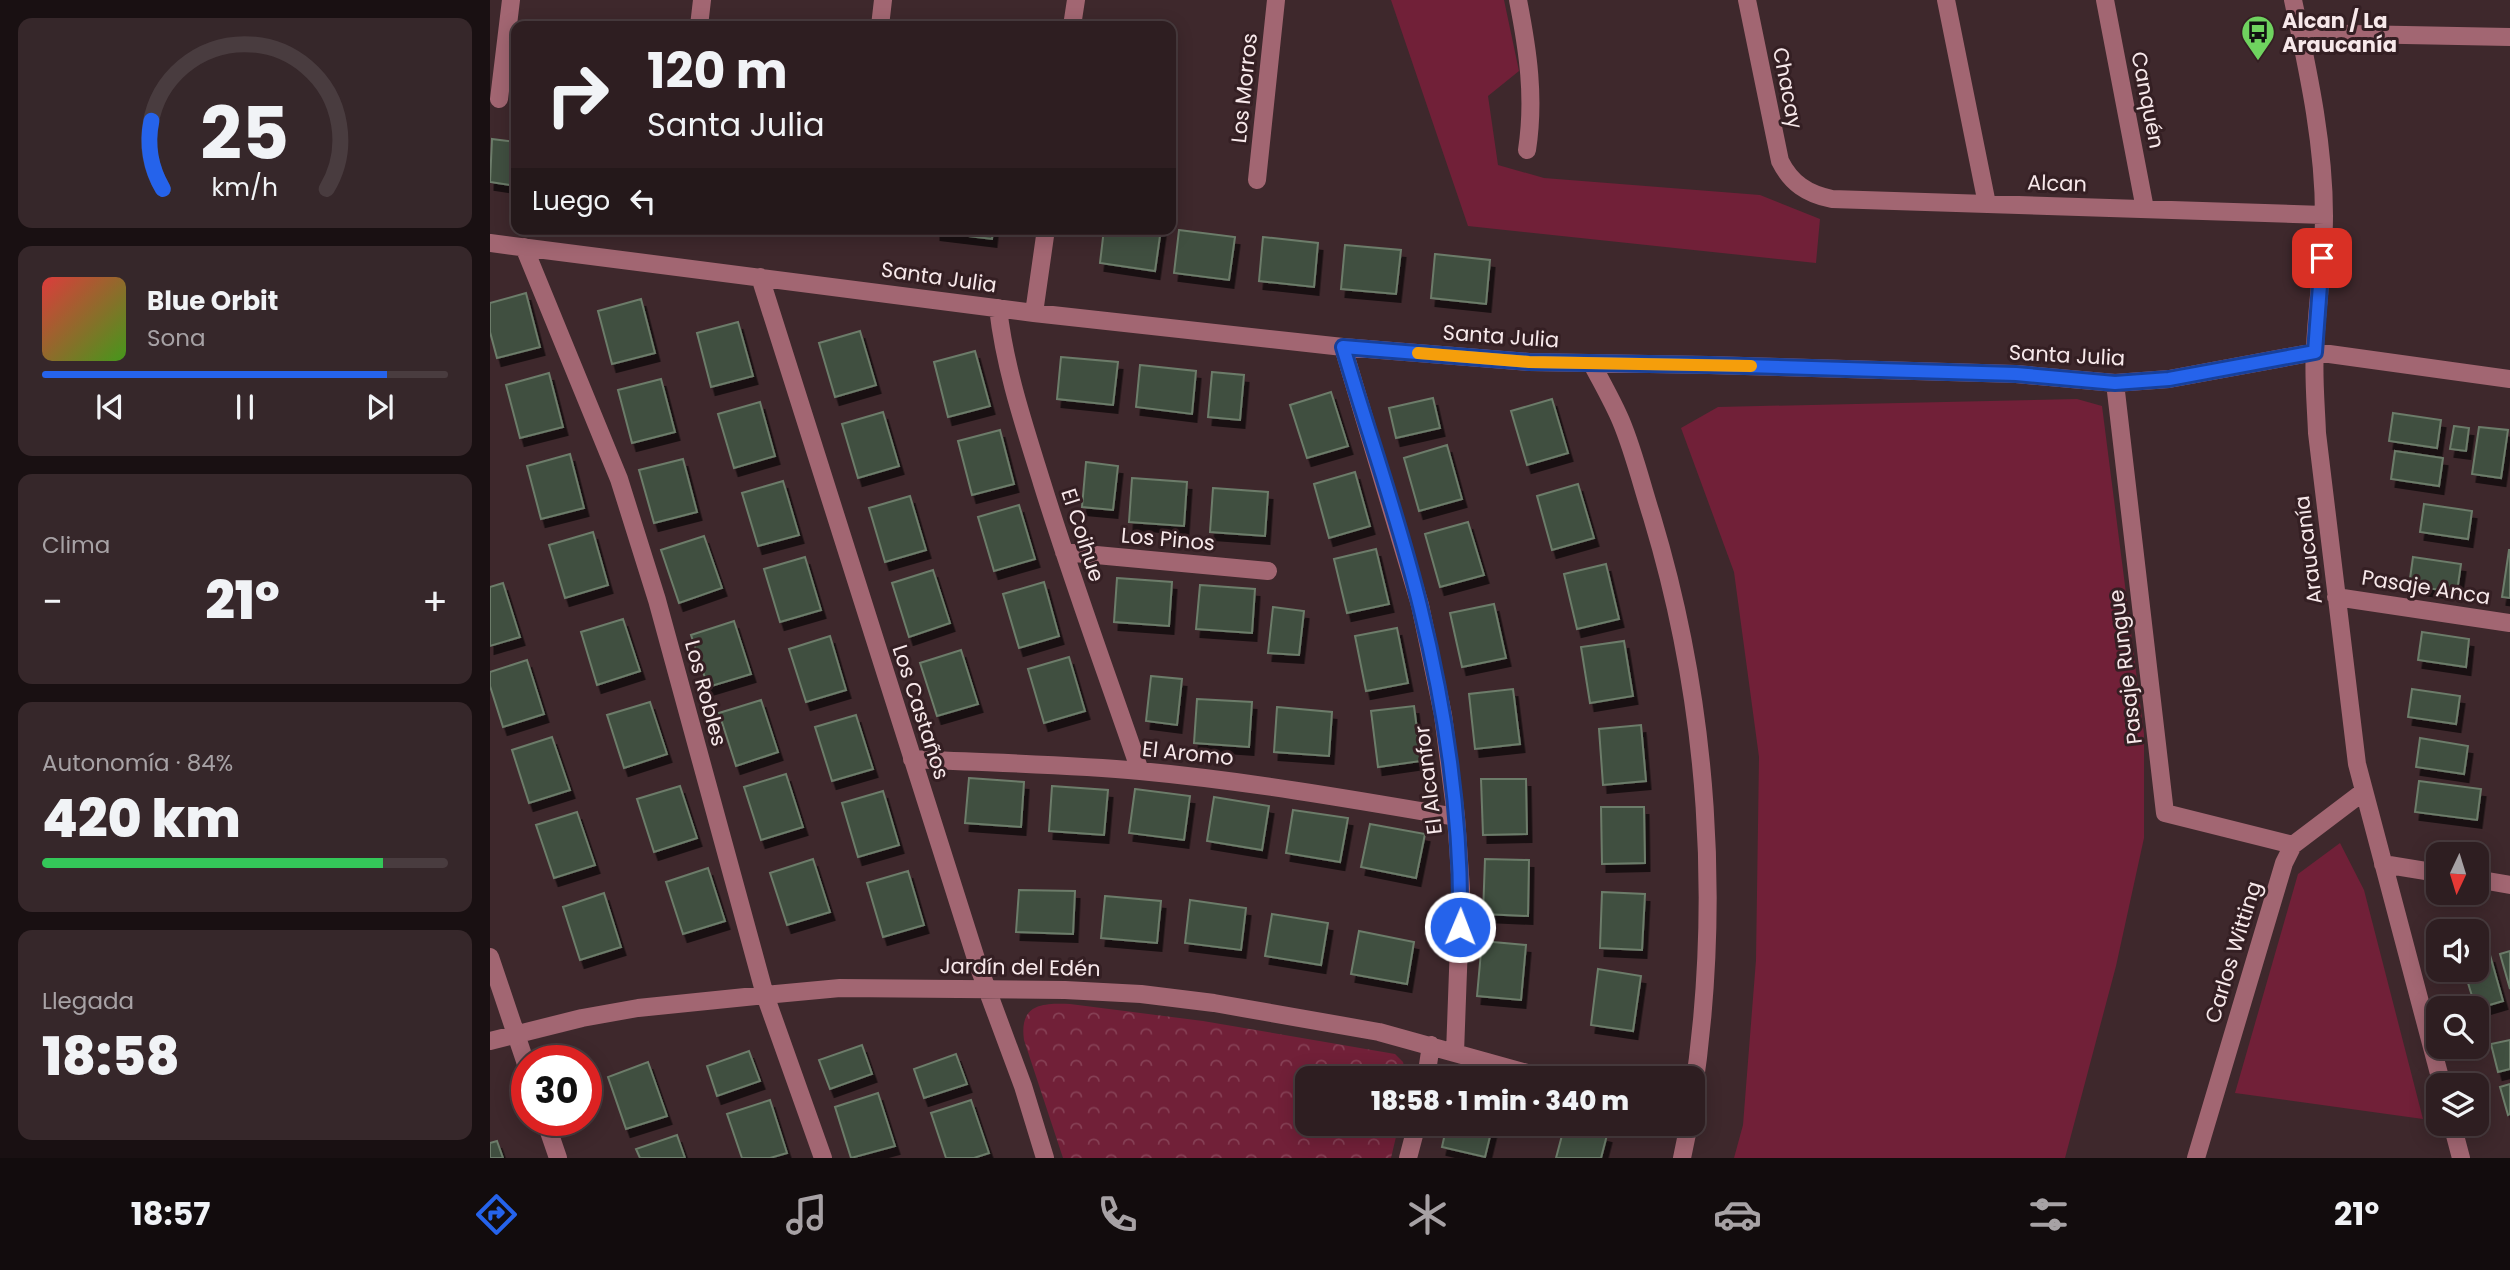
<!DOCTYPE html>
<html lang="es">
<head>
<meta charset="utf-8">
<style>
  body { margin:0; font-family:Poppins,sans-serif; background:#36272a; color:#f1f3f6; height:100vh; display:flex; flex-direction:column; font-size:26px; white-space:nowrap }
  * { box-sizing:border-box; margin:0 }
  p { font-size:23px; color:#a7a2a5 }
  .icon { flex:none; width:38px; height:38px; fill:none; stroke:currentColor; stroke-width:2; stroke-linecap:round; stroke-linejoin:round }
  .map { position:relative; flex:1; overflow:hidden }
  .sheet { display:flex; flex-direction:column; gap:18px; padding:18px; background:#191012; width:490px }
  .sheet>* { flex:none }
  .hud { position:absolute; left:21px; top:21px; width:665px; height:214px; border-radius:14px; box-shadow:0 4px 18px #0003,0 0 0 2px #493c3f; background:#2e1e21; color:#f1f3f6; overflow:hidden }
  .needle { width:46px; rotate:184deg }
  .controls { position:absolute; left:1936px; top:842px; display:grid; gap:14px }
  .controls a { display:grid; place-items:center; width:63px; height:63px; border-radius:14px; background:#2e1e21; box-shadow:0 4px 18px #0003,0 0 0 2px #493c3f; font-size:35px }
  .speed { position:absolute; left:21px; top:1045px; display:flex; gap:14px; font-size:35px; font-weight:700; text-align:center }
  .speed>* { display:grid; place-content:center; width:91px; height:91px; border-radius:50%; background:#2e1e21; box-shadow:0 4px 18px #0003,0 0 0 2px #493c3f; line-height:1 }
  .speed .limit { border:10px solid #d22; background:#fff; color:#111 }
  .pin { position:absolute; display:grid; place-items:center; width:60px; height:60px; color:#fff; margin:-30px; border-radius:14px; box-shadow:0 4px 10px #0006 }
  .me { position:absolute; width:77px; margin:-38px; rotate:1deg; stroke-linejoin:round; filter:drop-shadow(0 0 5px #0008) }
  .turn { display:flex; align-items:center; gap:24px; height:147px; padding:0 21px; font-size:32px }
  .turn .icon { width:91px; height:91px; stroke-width:2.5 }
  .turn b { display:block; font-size:49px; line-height:60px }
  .then { display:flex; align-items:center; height:66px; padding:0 21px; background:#0003; gap:14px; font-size:26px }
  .big { font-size:52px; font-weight:800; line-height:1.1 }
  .sheet .card { flex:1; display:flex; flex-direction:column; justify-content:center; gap:10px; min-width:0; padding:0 24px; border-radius:14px; background:#36272a }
  .sheet .dial { align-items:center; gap:0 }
  .dial svg { height:182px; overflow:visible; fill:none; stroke:#493c3f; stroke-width:7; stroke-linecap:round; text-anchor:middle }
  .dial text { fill:#f1f3f6; stroke:none }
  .song { display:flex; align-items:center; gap:21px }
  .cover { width:84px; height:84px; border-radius:10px; background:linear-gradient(135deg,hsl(0 70% 55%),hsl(100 70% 35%)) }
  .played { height:7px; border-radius:4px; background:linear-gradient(90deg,#2563eb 85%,#493c3f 85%) }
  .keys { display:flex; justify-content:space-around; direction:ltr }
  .heat { display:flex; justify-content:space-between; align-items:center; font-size:38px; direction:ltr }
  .charge { height:10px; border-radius:5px; background:linear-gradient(90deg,#34c759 84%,#493c3f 0) }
  .trip { position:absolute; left:805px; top:1066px; width:410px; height:70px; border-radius:14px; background:#2e1e21; box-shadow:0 4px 18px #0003,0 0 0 2px #493c3f; font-weight:800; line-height:70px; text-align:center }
  .tab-bar { display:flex; height:112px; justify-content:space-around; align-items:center; background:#120c0d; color:#a7a2a5 }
  .tab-bar .icon { width:49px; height:49px }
  .tab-bar .current { color:#2563eb }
  .tab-bar b { font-size:32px; color:#f1f3f6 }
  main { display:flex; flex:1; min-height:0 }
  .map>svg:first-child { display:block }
</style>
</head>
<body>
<main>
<section class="sheet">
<div class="card dial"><svg viewBox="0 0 100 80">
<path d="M14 69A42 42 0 1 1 86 69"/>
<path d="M14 69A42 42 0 0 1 9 39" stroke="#2563eb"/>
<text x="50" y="56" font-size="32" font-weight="700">25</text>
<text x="50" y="72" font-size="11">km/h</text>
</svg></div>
<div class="card">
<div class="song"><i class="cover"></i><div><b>Blue Orbit</b><p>Sona</p></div></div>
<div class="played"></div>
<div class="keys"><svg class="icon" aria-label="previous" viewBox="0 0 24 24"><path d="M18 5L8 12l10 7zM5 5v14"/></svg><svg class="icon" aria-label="pause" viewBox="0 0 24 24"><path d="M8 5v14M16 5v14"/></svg><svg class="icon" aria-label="next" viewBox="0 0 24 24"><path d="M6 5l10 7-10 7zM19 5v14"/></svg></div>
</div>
<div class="card"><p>Clima</p>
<div class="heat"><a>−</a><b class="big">21°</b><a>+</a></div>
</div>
<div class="card"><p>Autonomía · 84%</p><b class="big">420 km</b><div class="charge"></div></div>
<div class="card"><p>Llegada</p><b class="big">18:58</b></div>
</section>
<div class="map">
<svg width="2020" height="1158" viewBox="0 0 2020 1158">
  <defs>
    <pattern id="park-crowns" width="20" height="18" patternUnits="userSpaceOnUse" patternTransform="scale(1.75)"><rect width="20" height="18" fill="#712038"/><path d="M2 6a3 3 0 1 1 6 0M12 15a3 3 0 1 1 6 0" fill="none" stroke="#864055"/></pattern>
    <filter id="shadow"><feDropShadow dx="4.5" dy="8" stdDeviation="0" flood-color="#0009"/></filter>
  </defs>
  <rect width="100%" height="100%" fill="#3e282c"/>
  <path fill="#712038" d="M901 0H1014L1029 71 998 96 1008 165 1054 178 1270 195 1330 219 1326 263 978 226Z
    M1587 399 1612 406 1654 734V838L1626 966 1575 1158H1244L1253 1125 1266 960 1269 757 1244 572 1191 428 1228 407Z
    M1850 843 1874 890 1933 1119 1745 1093 1808 874Z"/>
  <path fill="url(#park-crowns)" d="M580 1004 713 1021 905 1054 913 1062 917 1078H817V1124H909L901 1158H573L534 1040C529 1004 552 1003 580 1004Z"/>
  <path fill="#41503f" stroke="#6c7c6a" stroke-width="2" filter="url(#shadow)" d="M2 139 26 142V186L0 182Z
    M446 229H503L502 239 446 232Z
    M614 229H671L665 271 610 263Z
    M689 230 745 237 739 280 684 273Z
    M773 237 828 243 824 287 769 281Z
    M855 245 911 250 906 294 851 289Z
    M945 254 1000 260 996 304 941 298Z
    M36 293 50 347 7 358 0 332V303Z
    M151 299 165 353 122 364 108 311Z
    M248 322 263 376 221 387 207 333Z
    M370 331 386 385 345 397 329 343Z
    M485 351 500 406 458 417 444 362Z
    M571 357 628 362 623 405 567 399Z
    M650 365 706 371 702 414 646 407Z
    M722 372 754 375 750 420 718 417Z
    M59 373 73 427 30 438 16 385Z
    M171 379 185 432 142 443 128 390Z
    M841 392 858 446 817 458 800 405Z
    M943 398 950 428 906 438 899 408Z
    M1062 399 1078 453 1037 465 1021 411Z
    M270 402 285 456 244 468 228 414Z
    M393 412 409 466 368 478 352 424Z
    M1903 413 1951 420 1947 448 1899 441Z
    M1964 426 1979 428 1976 451 1960 449Z
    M1989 427 2018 430 2011 478 1982 474Z
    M510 430 524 484 482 495 468 441Z
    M957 445 972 499 929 511 914 458Z
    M1905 451 1953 458 1949 486 1901 479Z
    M80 454 94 508 51 519 37 466Z
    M193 459 207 512 164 523 149 470Z
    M596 462 628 466 623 510 592 507Z
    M865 472 880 526 839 538 824 484Z
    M642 478 697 482 694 526 639 522Z
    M293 481 309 535 268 546 252 493Z
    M1088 484 1104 538 1062 550 1047 496Z
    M723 488 778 492 775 536 720 532Z
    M420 496 436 550 395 562 379 508Z
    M1934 504 1982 511 1978 539 1930 532Z
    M529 505 545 559 504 571 488 517Z
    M978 522 994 575 950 587 935 534Z
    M103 532 118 585 75 598 59 545Z
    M214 536 232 588 189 603 171 550Z
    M886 549 899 604 857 613 844 559Z
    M2019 550H2020V598L2012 597Z
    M315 557 331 610 290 622 274 569Z
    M1923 557 1971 564 1967 592 1919 586Z
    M1116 564 1129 619 1087 629 1074 574Z
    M443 570 460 623 419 637 402 583Z
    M627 578 682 582 679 626 624 622Z
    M554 582 569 636 529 648 513 594Z
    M13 583 30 637 0 646V587Z
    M710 585 765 589 762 633 706 629Z
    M1004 604 1016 658 972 667 960 613Z
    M783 607 814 611 809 655 778 653Z
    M133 619 150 671 107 685 91 632Z
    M244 621 261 674 218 687 201 635Z
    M907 628 918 683 876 691 865 636Z
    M1932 632 1979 639 1976 667 1928 660Z
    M340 636 356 690 316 702 299 649Z
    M1134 641 1143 696 1100 703 1091 647Z
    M471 650 488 704 447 716 430 663Z
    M579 657 595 711 554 723 538 669Z
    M37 660 54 714 13 727 0 686V672Z
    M661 676 692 679 687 725 656 721Z
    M1023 689 1030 744 985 749 979 694Z
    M1922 689 1970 696 1966 724 1918 717Z
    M707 699 762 702 759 747 704 743Z
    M271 700 288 752 246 766 229 713Z
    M160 702 177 754 134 768 117 715Z
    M924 706 931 761 888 767 881 711Z
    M787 707 842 712 839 756 784 752Z
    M366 715 383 769 342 781 325 727Z
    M1151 725 1156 781 1113 785 1109 729Z
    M62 737 80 790 39 803 22 750Z
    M1930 738 1978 746 1974 774 1926 767Z
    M296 774 313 827 271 840 254 787Z
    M479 778 534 782 531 827 475 823Z
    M991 779H1036L1037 834 993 835Z
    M1929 781 1991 789 1987 820 1925 812Z
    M190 786 207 838 164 852 147 799Z
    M562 786 618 790 614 835 559 831Z
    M645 789 700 796 694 840 639 833Z
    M393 791 409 845 368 857 352 803Z
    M724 797 779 806 772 850 717 841Z
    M1111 807H1154L1155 863 1112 864Z
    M803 810 858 818 850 862 796 853Z
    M87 812 105 865 64 878 46 825Z
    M880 824 935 834 926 878 871 867Z
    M323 859 340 912 297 925 280 873Z
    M995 859 1039 860 1038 916 993 914Z
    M218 868 235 921 193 934 176 882Z
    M418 871 434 925 393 937 377 883Z
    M529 890 585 891 583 934 526 932Z
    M1112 892 1155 894 1152 950 1110 948Z
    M114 893 131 947 90 960 73 907Z
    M615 896 671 901 667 943 611 938Z
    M700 900 756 908 751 950 695 943Z
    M782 914 838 923 831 965 775 956Z
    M869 931 924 942 917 984 861 974Z
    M992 941 1036 945 1031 1000 987 996Z
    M2020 951V989L2010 954Z
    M2000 955 2013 1001 1986 1009 1974 970H1986V959Z
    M1108 969 1151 976 1143 1031 1101 1025Z
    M2020 1040V1069L2008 1072 2001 1044Z
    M372 1045 382 1074 340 1089 329 1060Z
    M259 1051 270 1081 227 1096 217 1066Z
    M466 1054 477 1084 434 1098 424 1069Z
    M158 1062 177 1116 136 1129 118 1077Z
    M2020 1084V1114L2018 1115 2010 1087Z
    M388 1093 405 1146 361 1158 345 1107Z
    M280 1100 297 1153 280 1158H252L237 1114Z
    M481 1100 499 1153 484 1158H456L441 1113Z
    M957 1124H1003L995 1157 952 1147Z
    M1075 1124 1117 1135 1111 1158H1066Z
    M187 1135 195 1158H150L146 1149Z
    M7 1141 13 1158H0V1143Z"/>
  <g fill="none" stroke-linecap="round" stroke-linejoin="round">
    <path stroke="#a26672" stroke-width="18" d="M1028 0C1038 51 1045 98 1037 150
      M1257 0 1290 161C1301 183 1317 194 1342 199L1834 215
      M1456 0 1497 204
      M1615 0 1655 209
      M1803 0C1818 71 1834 143 1834 216 1834 260 1827 304 1825 348 1823 377 1826 405 1827 433L1867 764 1952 1085
      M209 26 212 0
      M390 26 393 0
      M582 26 586 0
      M1810 33 2020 37
      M9 99 21 0
      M767 180 786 0
      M0 243 544 313 853 347 1039 362 1219 365 1526 374 1625 383 1679 379 1825 352 2020 379
      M34 247 129 479 167 600 275 995 333 1158
      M270 277 488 965 533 1086 555 1158
      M508 308C515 369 534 425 552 483 582 580 617 675 650 771
      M544 313 556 229
      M853 347 930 605 953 715 966 817 971 889 965 1053
      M1102 364C1112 383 1123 402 1131 421 1144 452 1152 486 1162 517 1219 706 1232 907 1202 1101
      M1625 383 1675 813 1803 845
      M574 552 778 571
      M1846 597 2020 623
      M422 759C498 763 574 764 650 771 757 781 861 799 966 817
      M1893 864 1948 873
      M1986 879 2020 885
      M0 957 37 1067
      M0 1041 92 1018 148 1008 275 995 350 988 575 990 651 994 724 1003 889 1032 1055 1078
      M936 1078 941 1045
      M55 1120 68 1158
      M1962 1124 1971 1158
      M918 1158 927 1124
      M1192 1158 1199 1124
      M1706 1158 1794 863 1803 845 1873 792"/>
  </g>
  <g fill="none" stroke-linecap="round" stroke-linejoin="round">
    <g stroke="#184099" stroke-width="18">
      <path id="route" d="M970 927C972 820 956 711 930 606 909 519 878 433 853 347L1039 362 1219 365 1526 374 1625 383 1679 379 1825 352 1832 258"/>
    </g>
    <use href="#route" stroke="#2563eb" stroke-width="12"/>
    <path stroke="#f59e0b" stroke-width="12" d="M928 353 1039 362 1261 366"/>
  </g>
  <defs>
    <g id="bus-pin" transform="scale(1.75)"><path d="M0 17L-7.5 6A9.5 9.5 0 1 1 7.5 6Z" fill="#6fd35f" stroke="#341f23"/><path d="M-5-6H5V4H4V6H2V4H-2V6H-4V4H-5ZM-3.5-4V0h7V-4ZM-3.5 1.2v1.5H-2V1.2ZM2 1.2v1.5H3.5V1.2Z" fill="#111"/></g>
  </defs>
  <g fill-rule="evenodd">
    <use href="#bus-pin" x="1768" y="32"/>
  </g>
  <g text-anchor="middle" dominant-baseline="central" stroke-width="6" stroke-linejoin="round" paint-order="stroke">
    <g font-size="21" font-weight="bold" fill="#f7e8ea" stroke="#341f23" text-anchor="start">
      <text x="1792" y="20">Alcan / La<tspan x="1792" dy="24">Araucanía</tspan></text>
    </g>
    <g font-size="21" fill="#f7e8ea" stroke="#341f23">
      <text transform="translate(754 88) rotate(-84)">Los Morros</text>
      <text transform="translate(1298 88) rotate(79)">Chacay</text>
      <text transform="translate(1658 100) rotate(79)">Canquén</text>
      <text transform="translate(1567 183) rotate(2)">Alcan</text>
      <text transform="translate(449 277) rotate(8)">Santa Julia</text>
      <text transform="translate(1011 336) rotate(4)">Santa Julia</text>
      <text transform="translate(1577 355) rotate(3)">Santa Julia</text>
      <text transform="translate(593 535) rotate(72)">El Coihue</text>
      <text transform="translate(678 539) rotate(5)">Los Pinos</text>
      <text transform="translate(1818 550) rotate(-97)">Araucanía</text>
      <text transform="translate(1936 587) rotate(9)">Pasaje Anca</text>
      <text transform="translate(1635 667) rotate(-97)">Pasaje Rungue</text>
      <text transform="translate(216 693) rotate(75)">Los Robles</text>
      <text transform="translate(431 712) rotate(72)">Los Castaños</text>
      <text transform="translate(698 753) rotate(6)">El Aromo</text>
      <text transform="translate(938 780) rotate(-97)">El Alcanfor</text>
      <text transform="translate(1743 952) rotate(-73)">Carlos Witting</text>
      <text transform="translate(530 967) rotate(1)">Jardín del Edén</text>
    </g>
  </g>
</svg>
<div class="controls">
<a><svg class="needle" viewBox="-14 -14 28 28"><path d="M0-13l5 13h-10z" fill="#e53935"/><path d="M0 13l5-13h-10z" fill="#a7a2a5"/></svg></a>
<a><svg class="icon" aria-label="sound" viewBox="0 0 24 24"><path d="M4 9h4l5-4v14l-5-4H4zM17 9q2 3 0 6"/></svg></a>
<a><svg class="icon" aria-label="search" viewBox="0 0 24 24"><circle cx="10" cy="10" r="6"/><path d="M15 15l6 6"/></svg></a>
<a><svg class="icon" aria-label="layers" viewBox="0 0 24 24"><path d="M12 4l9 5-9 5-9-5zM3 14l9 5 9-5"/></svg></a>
</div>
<div class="speed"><div class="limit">30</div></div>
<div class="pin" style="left:1832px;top:258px;background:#d93025"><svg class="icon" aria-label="arrive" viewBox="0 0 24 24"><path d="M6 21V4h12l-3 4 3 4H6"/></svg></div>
<svg class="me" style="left:970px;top:927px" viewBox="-20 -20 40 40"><circle r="17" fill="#2563eb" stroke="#fff" stroke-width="3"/><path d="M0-11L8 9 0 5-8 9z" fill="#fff"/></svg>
<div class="trip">18:58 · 1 min · 340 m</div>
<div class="hud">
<div class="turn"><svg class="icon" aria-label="right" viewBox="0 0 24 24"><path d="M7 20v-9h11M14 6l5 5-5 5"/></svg><div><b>120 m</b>Santa Julia</div></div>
<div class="then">Luego<svg class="icon" aria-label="left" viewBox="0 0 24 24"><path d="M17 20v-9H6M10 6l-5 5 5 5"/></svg></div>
</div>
</div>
</main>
<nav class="tab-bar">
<b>18:57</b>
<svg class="icon current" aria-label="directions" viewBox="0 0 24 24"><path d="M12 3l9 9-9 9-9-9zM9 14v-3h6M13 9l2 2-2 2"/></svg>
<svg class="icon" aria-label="music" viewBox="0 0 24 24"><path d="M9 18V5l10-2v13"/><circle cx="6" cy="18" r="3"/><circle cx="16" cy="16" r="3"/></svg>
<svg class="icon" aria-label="phone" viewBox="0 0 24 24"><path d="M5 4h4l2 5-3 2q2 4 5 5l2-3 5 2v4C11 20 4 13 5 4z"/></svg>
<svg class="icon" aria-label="climate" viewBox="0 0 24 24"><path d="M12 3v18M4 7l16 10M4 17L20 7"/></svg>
<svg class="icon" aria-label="car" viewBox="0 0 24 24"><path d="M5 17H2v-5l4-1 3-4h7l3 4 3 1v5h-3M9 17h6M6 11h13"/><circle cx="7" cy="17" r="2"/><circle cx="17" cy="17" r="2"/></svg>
<svg class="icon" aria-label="filters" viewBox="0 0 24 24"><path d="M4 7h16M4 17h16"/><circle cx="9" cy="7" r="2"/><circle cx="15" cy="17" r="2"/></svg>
<b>21°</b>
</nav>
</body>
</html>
